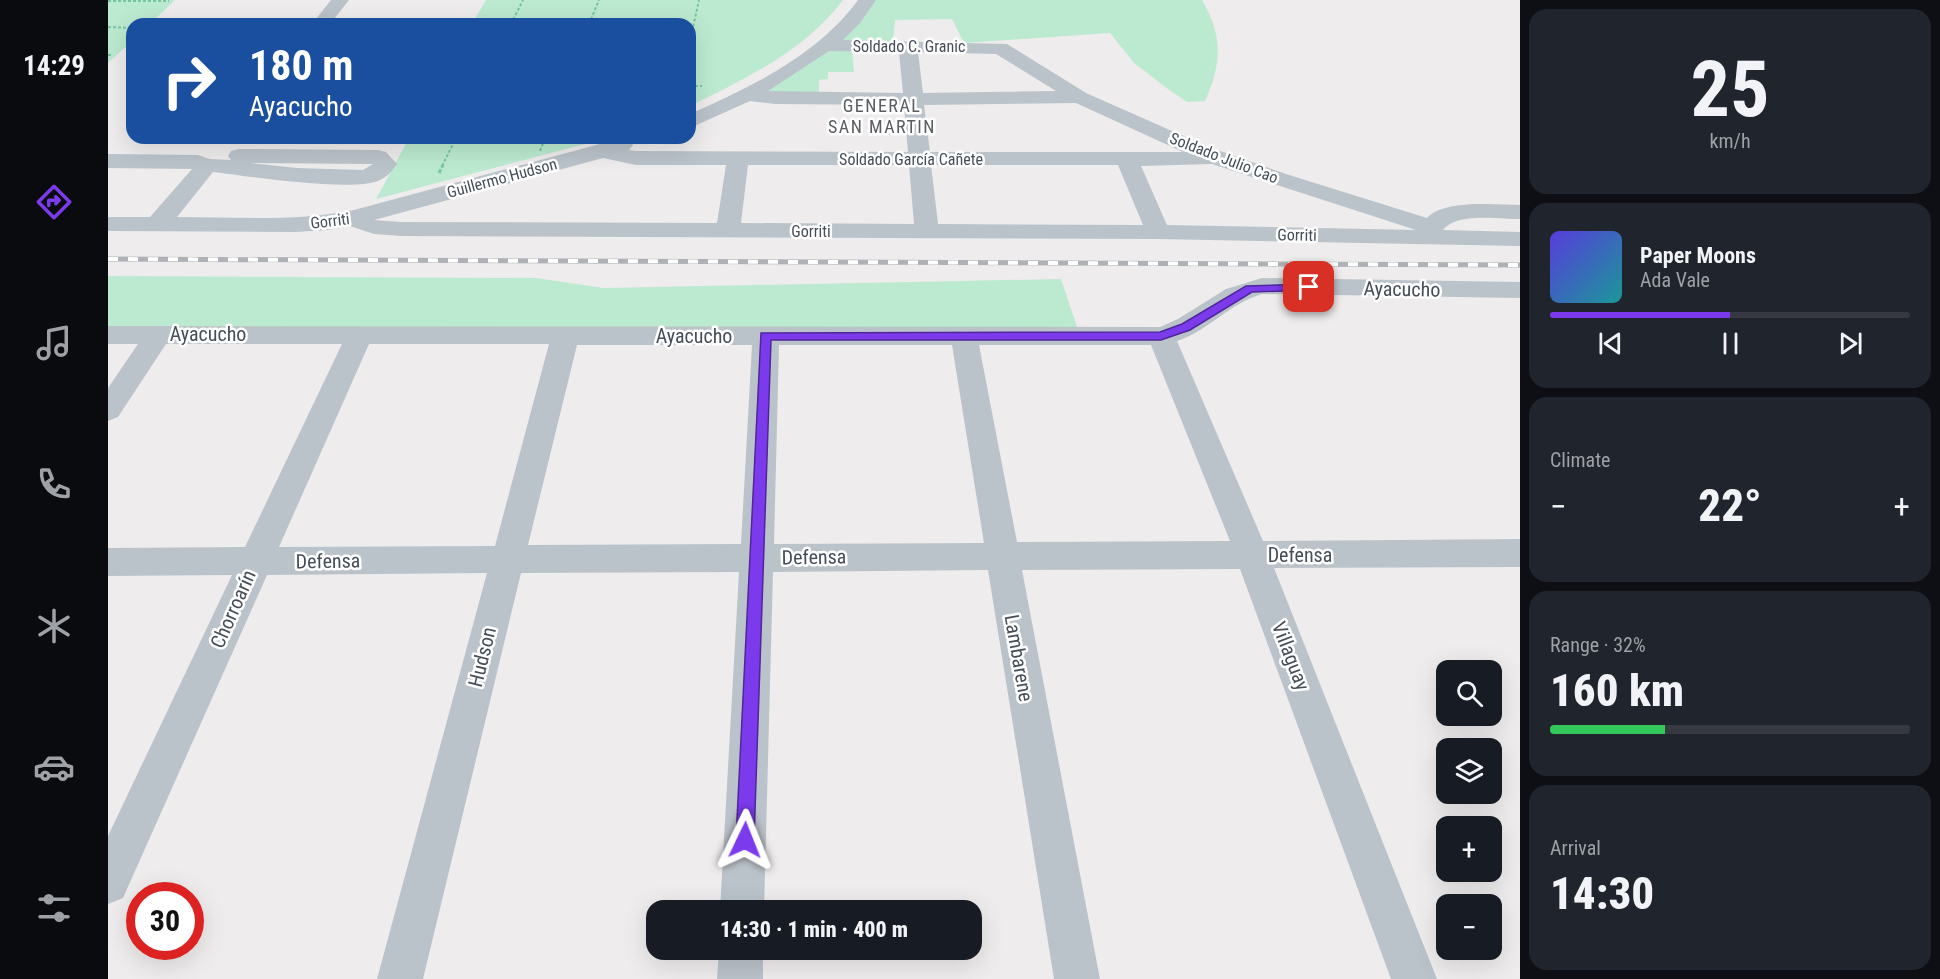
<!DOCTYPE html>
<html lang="en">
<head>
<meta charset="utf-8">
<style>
  body { margin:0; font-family:"Roboto Condensed",sans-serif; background:#20242c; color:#f1f3f6; height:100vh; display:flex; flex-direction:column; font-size:22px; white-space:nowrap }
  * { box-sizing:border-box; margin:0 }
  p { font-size:20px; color:#9ea1a6 }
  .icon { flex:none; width:33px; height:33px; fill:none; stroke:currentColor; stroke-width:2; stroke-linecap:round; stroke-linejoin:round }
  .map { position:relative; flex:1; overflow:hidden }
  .details { display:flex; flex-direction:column; gap:9px; padding:9px; background:#0d0f14; width:420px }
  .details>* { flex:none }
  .hud { position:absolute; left:18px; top:18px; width:570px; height:126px; border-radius:18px; box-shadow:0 6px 24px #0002; background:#1a4fa0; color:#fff; overflow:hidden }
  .buttons { position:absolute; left:1328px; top:660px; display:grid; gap:12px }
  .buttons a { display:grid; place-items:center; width:66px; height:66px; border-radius:12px; background:#171b24; box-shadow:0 6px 24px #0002; font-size:30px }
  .speed { position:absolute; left:18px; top:882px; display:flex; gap:12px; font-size:30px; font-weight:700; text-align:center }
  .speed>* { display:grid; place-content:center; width:78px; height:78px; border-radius:50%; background:#171b24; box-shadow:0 6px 24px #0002; line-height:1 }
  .speed .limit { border:9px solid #d22; background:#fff; color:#111 }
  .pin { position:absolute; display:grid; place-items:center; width:51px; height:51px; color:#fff; margin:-26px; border-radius:12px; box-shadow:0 3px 9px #0006 }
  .me { position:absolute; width:66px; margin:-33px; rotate:2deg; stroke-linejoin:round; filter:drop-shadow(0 0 4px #0008) }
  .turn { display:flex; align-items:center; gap:21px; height:126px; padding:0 24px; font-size:27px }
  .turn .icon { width:78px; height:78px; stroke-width:2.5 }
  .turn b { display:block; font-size:42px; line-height:51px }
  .big { font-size:45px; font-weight:800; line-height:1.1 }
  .details .tile { flex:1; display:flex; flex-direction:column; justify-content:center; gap:9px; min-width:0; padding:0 21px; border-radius:18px; background:#20242c }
  .details .dial { align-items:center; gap:0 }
  .dial b { font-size:78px; line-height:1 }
  .song { display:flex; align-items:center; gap:18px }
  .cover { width:72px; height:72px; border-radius:9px; background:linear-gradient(135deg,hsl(250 70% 55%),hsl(180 70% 35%)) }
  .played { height:6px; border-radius:3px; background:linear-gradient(90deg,#7c3aed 50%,#363941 50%) }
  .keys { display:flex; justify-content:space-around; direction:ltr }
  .heat { display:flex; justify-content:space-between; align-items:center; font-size:33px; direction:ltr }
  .charge { height:9px; border-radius:4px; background:linear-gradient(90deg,#34c759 32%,#363941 0) }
  .trip { position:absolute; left:538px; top:900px; width:336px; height:60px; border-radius:18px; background:#171b24; box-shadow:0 6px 24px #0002; font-weight:800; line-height:60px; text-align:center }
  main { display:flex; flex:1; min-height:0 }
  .dock { display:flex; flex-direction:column; width:108px; justify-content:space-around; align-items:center; background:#090b0e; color:#9ea1a6 }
  .dock .icon { width:42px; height:42px }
  .dock .current { color:#7c3aed }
  .dock b { font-size:27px; color:#f1f3f6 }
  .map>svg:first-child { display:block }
</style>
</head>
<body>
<main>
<nav class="dock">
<b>14:29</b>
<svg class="icon current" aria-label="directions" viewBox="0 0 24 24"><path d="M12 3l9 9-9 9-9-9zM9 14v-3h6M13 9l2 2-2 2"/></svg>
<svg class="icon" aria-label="music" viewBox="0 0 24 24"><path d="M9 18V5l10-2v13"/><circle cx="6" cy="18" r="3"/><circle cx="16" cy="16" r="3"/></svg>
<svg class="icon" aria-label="phone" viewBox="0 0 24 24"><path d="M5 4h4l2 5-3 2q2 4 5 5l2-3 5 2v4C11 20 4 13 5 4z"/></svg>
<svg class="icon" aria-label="climate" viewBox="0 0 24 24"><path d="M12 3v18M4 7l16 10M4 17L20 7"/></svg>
<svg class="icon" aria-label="car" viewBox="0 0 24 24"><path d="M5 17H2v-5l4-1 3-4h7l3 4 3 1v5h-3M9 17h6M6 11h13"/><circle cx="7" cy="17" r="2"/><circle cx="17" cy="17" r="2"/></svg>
<svg class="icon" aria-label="filters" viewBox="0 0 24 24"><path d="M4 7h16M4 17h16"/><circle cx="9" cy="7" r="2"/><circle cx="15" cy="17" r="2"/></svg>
</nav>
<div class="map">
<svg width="1412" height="979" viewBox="0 0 1412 979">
  <rect width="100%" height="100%" fill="#eeecec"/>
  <path fill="#bcead0" d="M0 0H67L42 24H24V41L0 63Z
    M378 0H735C699 49 636 80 582 106V24H364Z
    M764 0H1094C1115 36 1114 63 1097 101L1079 102 1060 89 1026 63 1002 33 856 43 844 19 787 20 785 42 730 41Z
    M744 50 746 72H720V79L711 80V94L661 95 656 89 713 51Z
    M301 138H500L268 199Z
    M0 276 428 278 495 288 953 279 970 330 0 332Z"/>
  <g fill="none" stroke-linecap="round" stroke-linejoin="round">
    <path stroke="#76c6a2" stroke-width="2" stroke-dasharray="3 2" stroke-linecap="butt" d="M0 1H61
      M403 24 415 0
      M481 24 491 0
      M0 27 24 28
      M582 41 591 0
      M0 55H3
      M582 86H594
      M432 151 437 138
      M334 166 348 138"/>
    <path stroke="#76c6a2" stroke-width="3" stroke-dasharray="4 2" stroke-linecap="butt" d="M331 173 335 165"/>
    <path fill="#bbc3ca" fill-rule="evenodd" d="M223 0H241L222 24H204Z
      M750 0H768L752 23 735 40 899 44 978 93 1098 146 1178 174 1319 218C1337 199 1387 205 1412 205V219C1392 219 1348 212 1335 230L1412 232V246L1050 239 293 236 266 234 242 226 220 230 187 232 0 231V217H42L84 169 0 168V154L90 155 102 159 123 160 120 156 123 151 131 149 270 150 278 152 289 164C285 170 279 177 272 180 246 193 139 176 105 172L69 217C128 217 188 222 246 210L514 138 522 140 525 145 521 150 528 151 800 152 796 105 667 104 642 101 582 128V114C643 87 710 55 750 0ZM721 51 791 52 795 93 660 91ZM810 52 888 54 948 91 815 93ZM968 103 1075 152H822L816 105ZM495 158 528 165H618L609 223 293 222 266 220ZM142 163 264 164H265L255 170 189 168ZM1104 164 1308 230 1059 225 1033 166ZM640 165H801L806 224 633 223ZM823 165H1010L1035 225 830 224Z
      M1154 278 1412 282V298L1154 294C1122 303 1100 331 1069 341L1155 541 1412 539V567L1166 568 1329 979H1283L1132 569 914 570 992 979H946L880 570 665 572 656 910H612L631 572 413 573 315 979H269L379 573 159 575 15 898 0 904V836L124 575 0 576V548L137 547 234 344H58L10 417 0 421V388L30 344H0V326L1052 327 1070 319 1118 289ZM261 344H441L387 546 171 547ZM469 345H644L633 544 420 545ZM671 345H844L876 543 666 544ZM871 345H1043L1122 541 909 542Z
      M611 950H655V979H609Z"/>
    <g stroke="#aeb1b6" stroke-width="5">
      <path id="rail" d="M0 259 1412 265"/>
    </g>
    <use href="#rail" stroke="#fff" stroke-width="4" stroke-dasharray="10" stroke-linecap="butt"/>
  </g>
  <path fill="#7c3aed" stroke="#51269a" stroke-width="1.5" d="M1201 284 1205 285V290L1144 292 1082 330 1053 340H663L646 840 643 846 637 849 631 846 628 840 653 333 1052 332 1074 324 1138 286Z"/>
  <g text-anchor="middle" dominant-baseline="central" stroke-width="5" stroke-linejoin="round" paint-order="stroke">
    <g font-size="16" fill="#454e58" stroke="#fff">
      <text x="801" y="46">Soldado C. Granic</text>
      <text transform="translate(1116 158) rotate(21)">Soldado Julio Cao</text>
      <text x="803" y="159">Soldado García Cañete</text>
      <text transform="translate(394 178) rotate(-15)">Guillermo Hudson</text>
      <text transform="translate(222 221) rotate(-7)">Gorriti</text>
      <text x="703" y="231">Gorriti</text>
      <text transform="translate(1189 235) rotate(1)">Gorriti</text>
    </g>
    <g font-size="18" letter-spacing="1.5" fill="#595c60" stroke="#fff">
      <text x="774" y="105">GENERAL<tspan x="774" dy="21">SAN MARTIN</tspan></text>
    </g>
    <g font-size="20" fill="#454e58" stroke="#fff">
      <text transform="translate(1294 289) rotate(1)">Ayacucho</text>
      <text x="100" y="334">Ayacucho</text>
      <text x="586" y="336">Ayacucho</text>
      <text x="1192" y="555">Defensa</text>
      <text transform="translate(706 557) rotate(-1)">Defensa</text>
      <text transform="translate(220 561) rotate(-1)">Defensa</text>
      <text transform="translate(125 609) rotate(-66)">Chorroarín</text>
      <text transform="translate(1183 656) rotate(69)">Villaguay</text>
      <text transform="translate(374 657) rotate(-76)">Hudson</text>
      <text transform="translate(911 658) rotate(80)">Lambarene</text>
    </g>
  </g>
</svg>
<div class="buttons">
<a><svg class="icon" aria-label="search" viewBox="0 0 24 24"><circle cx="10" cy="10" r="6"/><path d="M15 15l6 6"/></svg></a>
<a><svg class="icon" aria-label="layers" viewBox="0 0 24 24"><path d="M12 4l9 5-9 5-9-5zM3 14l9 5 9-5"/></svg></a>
<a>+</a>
<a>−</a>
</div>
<div class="speed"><div class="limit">30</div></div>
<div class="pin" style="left:1201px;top:287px;background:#d93025"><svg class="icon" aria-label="arrive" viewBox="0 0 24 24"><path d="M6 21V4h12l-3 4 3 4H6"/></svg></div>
<svg class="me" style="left:637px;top:840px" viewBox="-20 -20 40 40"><path d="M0-17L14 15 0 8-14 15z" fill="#7c3aed" stroke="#fff" stroke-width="4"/></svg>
<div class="trip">14:30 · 1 min · 400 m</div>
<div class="hud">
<div class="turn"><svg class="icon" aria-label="right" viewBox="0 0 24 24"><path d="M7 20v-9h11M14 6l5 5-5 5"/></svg><div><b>180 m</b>Ayacucho</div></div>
</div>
</div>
<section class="details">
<div class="tile dial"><b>25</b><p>km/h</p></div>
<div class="tile">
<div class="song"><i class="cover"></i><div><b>Paper Moons</b><p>Ada Vale</p></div></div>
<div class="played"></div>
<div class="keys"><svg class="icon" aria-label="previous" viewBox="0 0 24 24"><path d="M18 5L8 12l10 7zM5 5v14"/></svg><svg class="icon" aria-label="pause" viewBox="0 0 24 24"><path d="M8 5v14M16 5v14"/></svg><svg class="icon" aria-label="next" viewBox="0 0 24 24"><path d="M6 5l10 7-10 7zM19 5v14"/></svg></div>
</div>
<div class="tile"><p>Climate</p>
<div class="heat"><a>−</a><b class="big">22°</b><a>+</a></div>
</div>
<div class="tile"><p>Range · 32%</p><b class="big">160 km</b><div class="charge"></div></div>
<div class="tile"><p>Arrival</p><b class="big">14:30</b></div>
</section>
</main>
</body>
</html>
